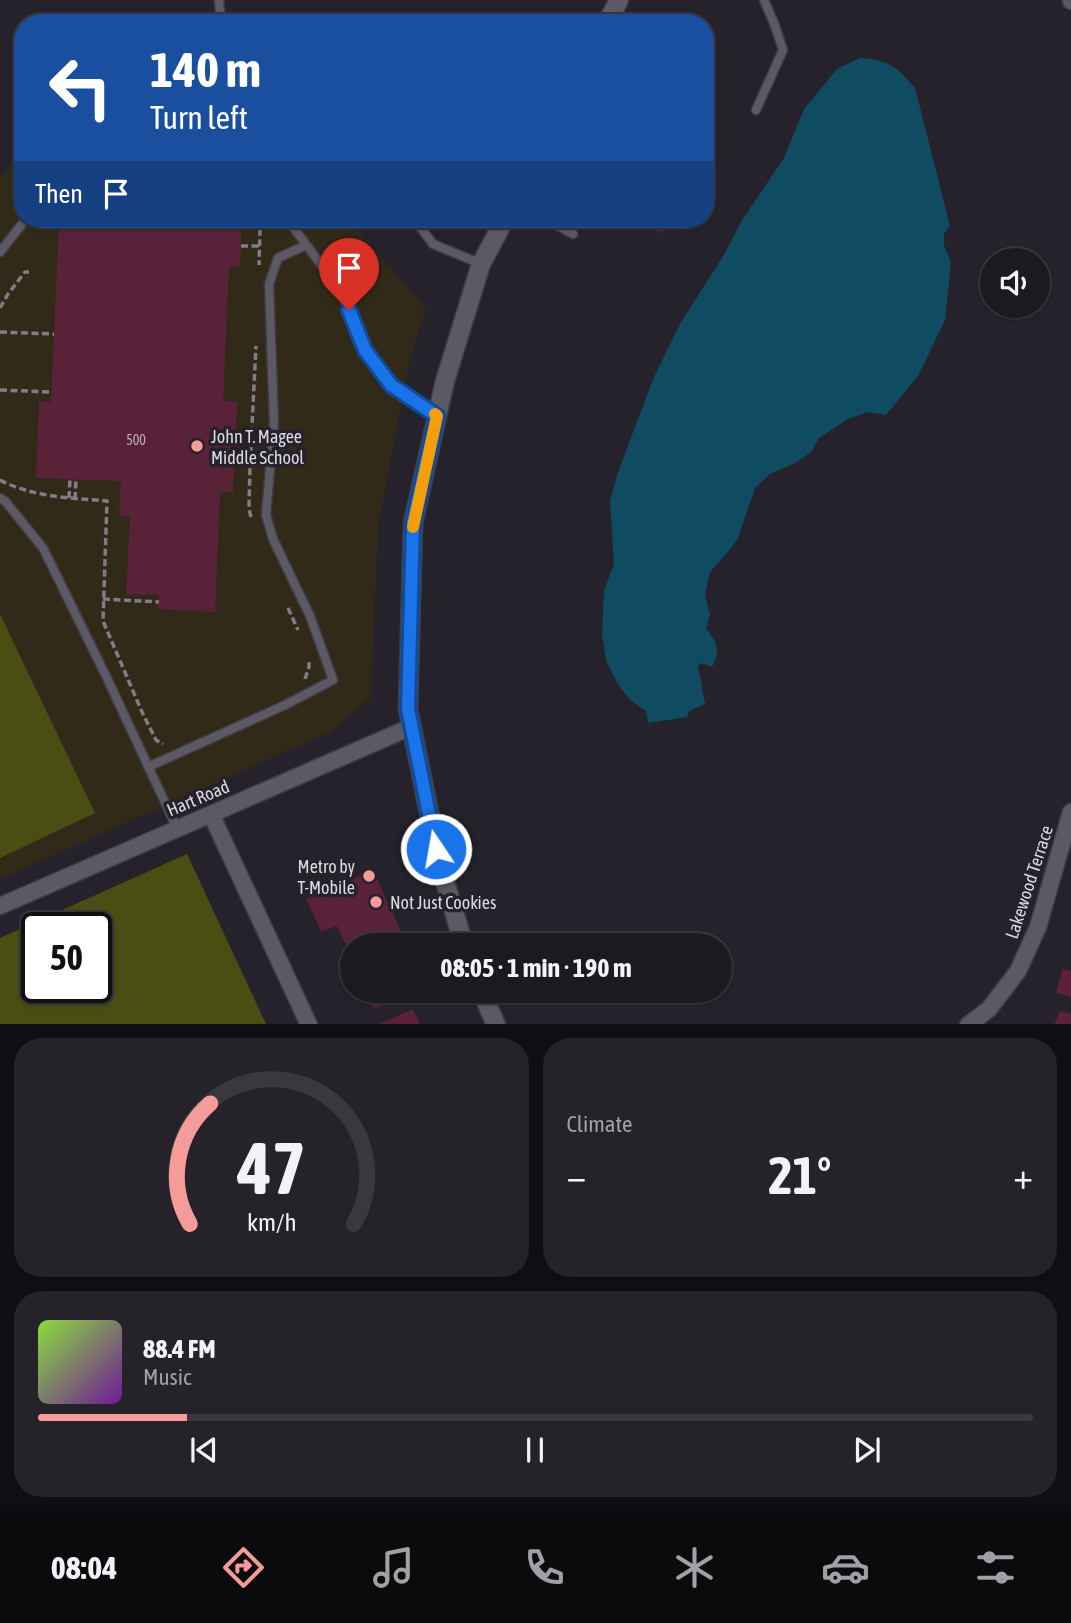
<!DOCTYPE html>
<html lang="en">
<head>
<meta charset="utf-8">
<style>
  body { margin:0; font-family:"Asap Condensed",sans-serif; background:#252329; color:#f1f3f6; height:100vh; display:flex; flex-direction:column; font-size:26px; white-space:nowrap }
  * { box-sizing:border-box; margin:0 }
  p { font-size:23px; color:#a0a1a5 }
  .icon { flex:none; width:38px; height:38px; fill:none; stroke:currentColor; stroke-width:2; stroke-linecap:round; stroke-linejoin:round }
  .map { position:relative; height:1024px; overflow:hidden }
  .details { display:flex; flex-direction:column; gap:14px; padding:14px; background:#0f0e12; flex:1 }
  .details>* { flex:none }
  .guide { position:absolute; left:14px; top:14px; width:700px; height:214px; border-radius:28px; box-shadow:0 2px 5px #0004,0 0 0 2px #3a383e; background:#1a4fa0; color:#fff; overflow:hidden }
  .controls { position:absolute; left:980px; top:248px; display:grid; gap:14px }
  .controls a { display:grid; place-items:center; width:70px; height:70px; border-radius:50%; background:#1c1a20; box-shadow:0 2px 5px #0004,0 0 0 2px #3a383e; font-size:35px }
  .speed { position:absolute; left:21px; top:912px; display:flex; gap:14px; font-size:35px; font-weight:700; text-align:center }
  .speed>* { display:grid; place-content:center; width:91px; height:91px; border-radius:50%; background:#1c1a20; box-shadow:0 2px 5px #0004,0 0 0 2px #3a383e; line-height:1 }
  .speed .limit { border:4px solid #111; border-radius:10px; background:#fff; color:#111 }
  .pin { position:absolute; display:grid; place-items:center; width:60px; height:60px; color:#fff; margin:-72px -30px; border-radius:50% 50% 50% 0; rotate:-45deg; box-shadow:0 0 7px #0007 }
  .pin .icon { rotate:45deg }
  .me { position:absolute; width:77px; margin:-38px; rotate:348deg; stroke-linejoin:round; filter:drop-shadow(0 0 5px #0008) }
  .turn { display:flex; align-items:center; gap:24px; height:147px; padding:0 21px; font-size:32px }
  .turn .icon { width:91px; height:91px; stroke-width:2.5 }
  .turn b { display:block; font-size:49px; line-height:60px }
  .then { display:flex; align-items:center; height:66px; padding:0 21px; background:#0003; gap:14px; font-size:26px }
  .big { font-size:52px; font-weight:700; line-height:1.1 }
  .details .tile { flex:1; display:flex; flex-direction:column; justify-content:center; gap:10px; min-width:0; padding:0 24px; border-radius:28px; background:#252329 }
  .details .dial { align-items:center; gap:0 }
  .dial svg { height:182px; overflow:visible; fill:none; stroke:#3a383e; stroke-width:7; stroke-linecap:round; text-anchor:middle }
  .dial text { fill:#f1f3f6; stroke:none }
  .song { display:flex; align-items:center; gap:21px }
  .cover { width:84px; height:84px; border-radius:10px; background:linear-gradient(135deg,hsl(90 70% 55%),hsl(280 70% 35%)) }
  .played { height:7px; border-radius:4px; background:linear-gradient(90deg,#f59b9a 15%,#3a383e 15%) }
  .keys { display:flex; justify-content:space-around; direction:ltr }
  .heat { display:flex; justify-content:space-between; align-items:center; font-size:38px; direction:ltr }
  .details .tiles { flex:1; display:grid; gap:14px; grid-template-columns:1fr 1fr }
  .tile:last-child { grid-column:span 2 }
  .trip { position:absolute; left:340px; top:933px; width:392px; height:70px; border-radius:35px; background:#1c1a20; box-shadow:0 2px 5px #0004,0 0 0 2px #3a383e; font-weight:700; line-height:70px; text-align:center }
  .tabs { display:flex; height:112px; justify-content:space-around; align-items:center; background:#0b0a0d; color:#a0a1a5 }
  .tabs .icon { width:49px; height:49px }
  .tabs .current { color:#f59b9a }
  .tabs b { font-size:32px; color:#f1f3f6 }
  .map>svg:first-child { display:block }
</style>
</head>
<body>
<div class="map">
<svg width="1071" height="1025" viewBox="0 0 1071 1025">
  <rect width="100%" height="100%" fill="#25222b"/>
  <path fill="#322a19" d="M23 150V219H349L426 309 409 363 378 528 371 697 332 731 0 879V177Z"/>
  <path fill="#4a4e12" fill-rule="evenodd" d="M0 614 95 813 0 858Z
    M187 854 266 1024H0V938ZM37 928H96V987H37Z"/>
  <path fill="#104c61" d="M860 58C889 60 896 66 915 88L950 226 944 234V245L951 263 945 320 918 376 886 415 868 412 848 419 819 438 811 452 797 462 770 474 755 488 738 538 728 552 710 572 705 595 710 615 706 629C718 643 720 651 712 667L702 663 698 666 705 704 689 711 687 717 648 723 646 711 630 700 617 683 606 660 602 635 604 590 614 564 610 501 618 472 654 377 680 324 725 253 742 220 784 158 804 109 837 69Z"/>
  <path fill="#5a2238" d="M59 219H242L240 267 229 266 223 401 237 402 233 492H220L215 612 158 609 159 595 126 594 130 517 119 516 121 481 36 478 39 401 51 402Z
    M635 219H670L662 234Z
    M373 870 407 945H352V958L337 926 321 932 306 899Z
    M1062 969 1071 971V997L1056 993Z
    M366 990H415L374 1009Z
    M413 1009 420 1025H377Z
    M1060 1011 1071 1014V1025H1054Z"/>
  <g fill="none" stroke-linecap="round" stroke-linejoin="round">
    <g stroke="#3f3d44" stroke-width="11">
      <path id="lane" d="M219 0 221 23
        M756 110 783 50 774 23 764 0
        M287 219 340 290 365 350 391 385 437 416
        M414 219 433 244 481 264
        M545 219 573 234
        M0 252 26 219
        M0 498 5 501 43 548 106 676 177 828
        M148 767 285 705 333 680 310 616 273 539 266 515 274 422 269 284 278 258 306 245"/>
    </g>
    <g stroke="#3f3d44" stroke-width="19">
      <path id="street" d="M1071 0V1
        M211 814 309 1025
        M0 906 411 727
        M968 1025 989 1009 1018 971 1038 927 1071 812"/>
    </g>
    <g stroke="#3f3d44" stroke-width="21">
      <path id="secondary" d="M607 23 619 0
        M464 945 439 862 408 709 413 523 445 381 481 264 505 219
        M481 990 496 1025"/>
    </g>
    <path stroke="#807d85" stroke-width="3.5" stroke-dasharray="7 3.5" stroke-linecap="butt" d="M256 219 260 230 259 265
      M241 246H260
      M0 308 8 294 25 272H29
      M0 332 54 334
      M0 390 51 392
      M0 480C32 497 71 498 107 501L103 621 142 712 156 740 163 744
      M69 498 70 479
      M75 499 76 479
      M251 517 249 509 250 465 256 346
      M103 599 159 602
      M288 608 298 630
      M305 679 309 667V659"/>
    <use href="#lane" stroke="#5d5964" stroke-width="8"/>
    <use href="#street" stroke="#5d5964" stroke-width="16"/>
    <use href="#secondary" stroke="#5d5964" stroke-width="18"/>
  </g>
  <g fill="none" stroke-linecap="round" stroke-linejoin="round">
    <g stroke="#114b97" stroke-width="18">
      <path id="route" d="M349 310 365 350 391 385 437 416 413 523 408 709 436 849"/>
    </g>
    <use href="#route" stroke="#1a73e8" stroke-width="12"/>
    <path stroke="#f59e0b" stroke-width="12" d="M413 527 437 416 435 414"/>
  </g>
  <g fill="#f59b9a" stroke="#25222b" stroke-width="2.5">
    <circle cx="197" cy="446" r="7"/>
    <circle cx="369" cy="876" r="7"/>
    <circle cx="376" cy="902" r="7"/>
  </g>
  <g text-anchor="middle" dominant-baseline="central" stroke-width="7" stroke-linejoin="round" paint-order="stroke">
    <g font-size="14" fill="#bcacb6">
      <text x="136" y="440">500</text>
    </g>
    <g font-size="18" fill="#dcdae0" stroke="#25222b" text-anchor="start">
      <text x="211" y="436">John T. Magee<tspan x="211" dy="21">Middle School</tspan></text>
      <text x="355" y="866" text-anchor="end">Metro by<tspan x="355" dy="21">T-Mobile</tspan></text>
      <text x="390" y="902">Not Just Cookies</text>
    </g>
    <g font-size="18" fill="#dcdae0" stroke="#25222b">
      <text transform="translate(198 798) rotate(-23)">Hart Road</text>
      <text transform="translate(1029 882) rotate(-72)">Lakewood Terrace</text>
    </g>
  </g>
</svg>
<div class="controls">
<a><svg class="icon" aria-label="sound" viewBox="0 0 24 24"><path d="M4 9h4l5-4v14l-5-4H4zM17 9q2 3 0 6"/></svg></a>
</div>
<div class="speed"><div class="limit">50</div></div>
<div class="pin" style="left:349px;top:310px;background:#d93025"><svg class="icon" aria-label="arrive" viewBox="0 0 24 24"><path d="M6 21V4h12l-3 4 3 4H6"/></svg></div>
<svg class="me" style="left:436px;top:849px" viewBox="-20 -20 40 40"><circle r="17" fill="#1a73e8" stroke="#fff" stroke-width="3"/><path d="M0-11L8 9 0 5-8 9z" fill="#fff"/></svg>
<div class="trip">08:05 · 1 min · 190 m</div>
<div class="guide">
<div class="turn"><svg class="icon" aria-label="left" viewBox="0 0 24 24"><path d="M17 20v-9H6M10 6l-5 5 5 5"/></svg><div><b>140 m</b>Turn left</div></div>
<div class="then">Then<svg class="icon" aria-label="arrive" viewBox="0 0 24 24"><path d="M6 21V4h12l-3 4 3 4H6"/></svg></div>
</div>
</div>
<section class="details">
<div class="tiles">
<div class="tile dial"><svg viewBox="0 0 100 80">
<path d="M14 69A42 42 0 1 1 86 69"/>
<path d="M14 69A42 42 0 0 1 23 16" stroke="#f59b9a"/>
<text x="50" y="56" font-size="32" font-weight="700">47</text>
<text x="50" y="72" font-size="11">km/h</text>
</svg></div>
<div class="tile"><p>Climate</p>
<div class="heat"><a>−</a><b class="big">21°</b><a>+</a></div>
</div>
<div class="tile">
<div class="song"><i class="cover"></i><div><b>88.4 FM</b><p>Music</p></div></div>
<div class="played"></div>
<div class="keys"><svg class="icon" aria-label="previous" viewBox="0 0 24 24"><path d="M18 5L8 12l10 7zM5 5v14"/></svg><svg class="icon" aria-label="pause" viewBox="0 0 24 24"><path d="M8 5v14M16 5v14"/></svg><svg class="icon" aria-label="next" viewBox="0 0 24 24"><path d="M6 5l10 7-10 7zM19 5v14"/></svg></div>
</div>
</div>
</section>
<nav class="tabs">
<b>08:04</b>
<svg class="icon current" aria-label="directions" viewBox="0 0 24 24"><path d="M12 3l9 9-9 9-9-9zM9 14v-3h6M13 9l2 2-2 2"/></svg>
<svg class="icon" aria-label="music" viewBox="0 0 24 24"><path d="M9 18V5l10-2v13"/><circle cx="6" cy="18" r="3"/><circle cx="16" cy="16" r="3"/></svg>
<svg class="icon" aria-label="phone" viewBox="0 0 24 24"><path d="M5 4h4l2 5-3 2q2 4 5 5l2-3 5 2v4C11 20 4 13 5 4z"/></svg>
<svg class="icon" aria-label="climate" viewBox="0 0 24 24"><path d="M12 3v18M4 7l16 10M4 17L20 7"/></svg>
<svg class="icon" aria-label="car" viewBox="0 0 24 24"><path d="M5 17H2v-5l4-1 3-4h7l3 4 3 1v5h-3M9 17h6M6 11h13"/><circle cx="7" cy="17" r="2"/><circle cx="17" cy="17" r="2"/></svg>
<svg class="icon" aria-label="filters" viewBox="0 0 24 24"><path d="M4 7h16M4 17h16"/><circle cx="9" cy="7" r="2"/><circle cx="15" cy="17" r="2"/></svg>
</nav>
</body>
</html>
